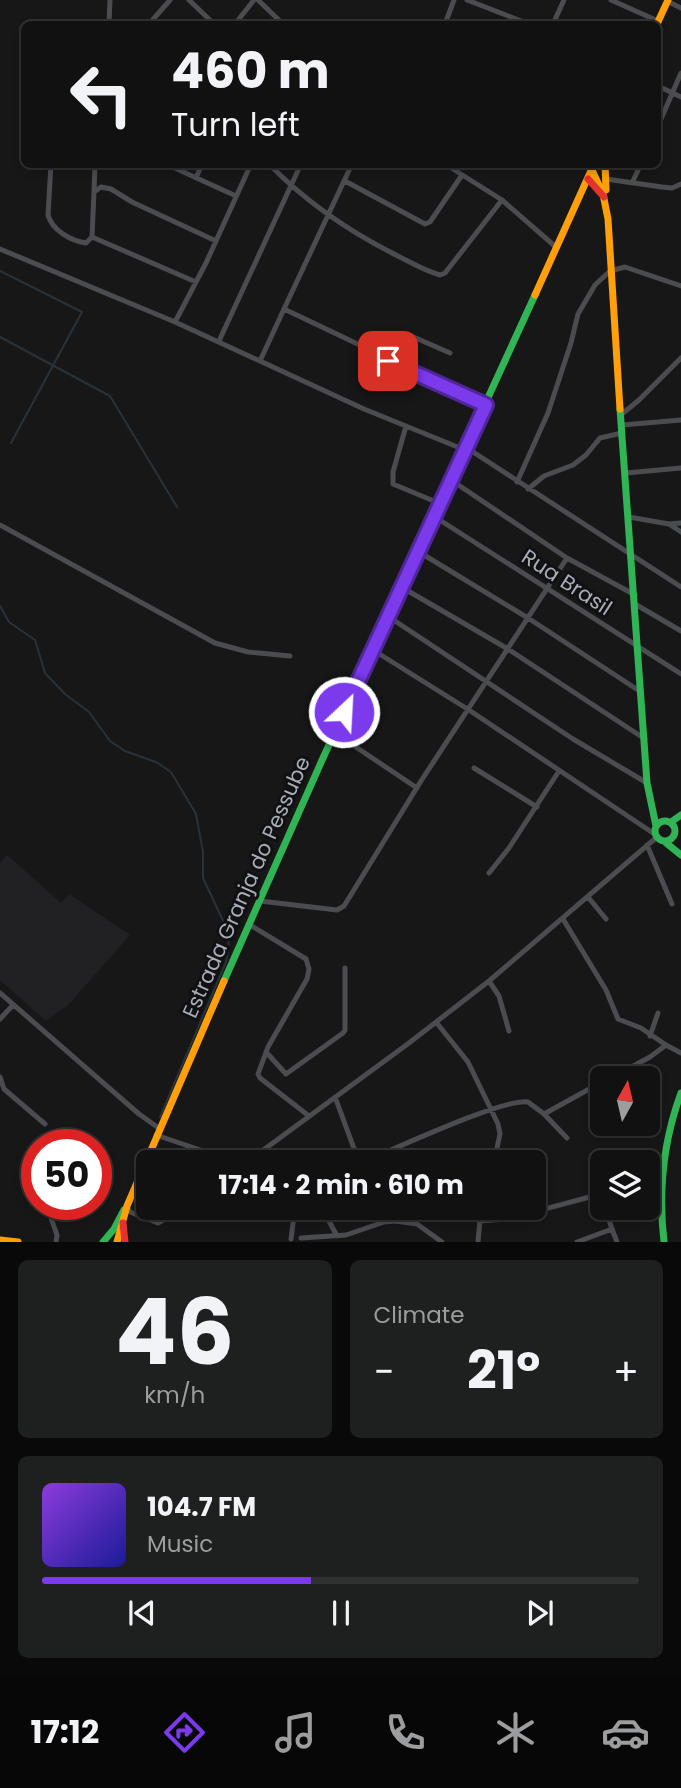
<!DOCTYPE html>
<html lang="en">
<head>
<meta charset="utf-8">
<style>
  body { margin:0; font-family:Poppins,sans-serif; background:#1e1f1f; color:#f1f3f6; height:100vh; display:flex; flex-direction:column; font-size:26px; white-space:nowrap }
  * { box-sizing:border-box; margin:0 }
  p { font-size:23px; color:#9c9d9f }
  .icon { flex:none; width:38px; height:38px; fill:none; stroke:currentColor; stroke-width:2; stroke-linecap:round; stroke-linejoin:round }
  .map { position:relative; height:1242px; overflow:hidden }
  .side { display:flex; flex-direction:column; gap:18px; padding:18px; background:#090909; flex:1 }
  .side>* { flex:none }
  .banner { position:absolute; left:21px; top:21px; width:640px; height:147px; border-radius:10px; box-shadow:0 4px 10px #0003,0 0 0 2px #303131; background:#111; color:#f1f3f6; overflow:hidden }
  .needle { width:46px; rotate:8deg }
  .fabs { position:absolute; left:590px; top:1066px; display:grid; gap:14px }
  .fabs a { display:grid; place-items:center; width:70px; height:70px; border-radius:10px; background:#111; box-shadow:0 4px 10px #0003,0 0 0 2px #303131; font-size:35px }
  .speed { position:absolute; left:21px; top:1129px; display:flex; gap:14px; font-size:35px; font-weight:700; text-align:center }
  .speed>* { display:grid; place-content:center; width:91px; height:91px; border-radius:50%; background:#111; box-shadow:0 4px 10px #0003,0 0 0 2px #303131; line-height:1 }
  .speed .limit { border:10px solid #d22; background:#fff; color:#111 }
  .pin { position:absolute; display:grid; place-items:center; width:60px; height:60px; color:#fff; margin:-30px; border-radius:14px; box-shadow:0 4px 10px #0006 }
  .me { position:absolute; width:77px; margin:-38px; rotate:25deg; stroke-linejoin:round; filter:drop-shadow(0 0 5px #0008) }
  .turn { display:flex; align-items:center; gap:24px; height:147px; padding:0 35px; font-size:32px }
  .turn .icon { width:91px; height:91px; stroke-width:2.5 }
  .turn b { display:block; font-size:49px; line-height:60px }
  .big { font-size:52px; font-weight:700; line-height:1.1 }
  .side .tile { flex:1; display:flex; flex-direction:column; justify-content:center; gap:10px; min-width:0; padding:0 24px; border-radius:10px; background:#1e1f1f }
  .side .dial { align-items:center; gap:0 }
  .dial b { font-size:91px; line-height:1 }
  .song { display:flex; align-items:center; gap:21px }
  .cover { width:84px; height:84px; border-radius:10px; background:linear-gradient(135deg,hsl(270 70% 55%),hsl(240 70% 35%)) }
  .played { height:7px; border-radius:4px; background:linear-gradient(90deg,#7c3aed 45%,#303131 45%) }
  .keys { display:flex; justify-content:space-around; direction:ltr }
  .heat { display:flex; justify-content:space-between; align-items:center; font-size:38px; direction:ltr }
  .side .tiles { flex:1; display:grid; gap:18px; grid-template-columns:1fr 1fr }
  .tile:last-child { grid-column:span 2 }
  .trip { position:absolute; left:136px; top:1150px; width:410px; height:70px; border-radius:10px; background:#111; box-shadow:0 4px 10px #0003,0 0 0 2px #303131; font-weight:700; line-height:70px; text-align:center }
  .tab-bar { display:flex; height:112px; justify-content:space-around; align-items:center; background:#070707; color:#9c9d9f }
  .tab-bar .icon { width:49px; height:49px }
  .tab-bar .selected { color:#7c3aed }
  .tab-bar b { font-size:32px; color:#f1f3f6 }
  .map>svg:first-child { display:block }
</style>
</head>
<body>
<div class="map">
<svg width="681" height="1242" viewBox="0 0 681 1242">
  <rect width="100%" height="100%" fill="#171717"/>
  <path fill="#212123" d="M7 855 61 903 69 894 130 935 68 1005 46 1021 0 980V863Z"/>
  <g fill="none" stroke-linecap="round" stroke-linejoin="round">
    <path stroke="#2a3239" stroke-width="2" d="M0 271 82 312 11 443
      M0 337 110 396 177 507
      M0 606 9 622 35 640 45 673 65 694 89 712 110 741 125 751 156 762 171 772 196 814 203 852V878L225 925 229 946 226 962 160 1117"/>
    <path stroke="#4b4c50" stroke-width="5" d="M189 0 214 24
      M258 0 283 24
      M467 0 529 24
      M611 0 658 21
      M667 1 681 8
      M109 24 110 0
      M149 24 170 0
      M235 24 254 0
      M445 24 454 0
      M553 24 564 0
      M658 86 681 97
      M658 126 681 73
      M51 164 48 215C52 230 71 241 86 243L92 237 94 192 101 187 111 189 132 202 216 241
      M166 164 236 196
      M269 164C307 203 348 231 396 255 410 262 425 271 440 275L445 273 502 200
      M445 164 502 200 557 248
      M196 178 202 164
      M606 179 662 187 672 188 681 184
      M345 181 425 224 430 222 462 175
      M632 183 641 164
      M94 192 95 164
      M92 237 196 282
      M0 249 175 322 364 409 465 450
      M284 309 352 164
      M175 322 206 263 251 164
      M219 341 301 164
      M260 361 284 309 486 405
      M388 361 409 335 450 353
      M622 414 639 400 681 358
      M622 425 681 420
      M406 426 393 472V484L441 504
      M467 448 681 587
      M626 473 681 468
      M451 480 567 558 635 595
      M517 482 548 413 571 343 578 314 595 285 610 271 625 267 681 286
      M528 489 544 476 573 465 586 455 600 438 622 433
      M435 517 681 674
      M629 517 669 524 681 523
      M669 524 681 532
      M0 525 215 643 248 652 290 656
      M419 552 528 618 641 692
      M403 588 508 649 645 739
      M635 604 681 631
      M389 617 573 739 647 783
      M373 650 469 710 656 835
      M335 733 417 788
      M474 768 537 807
      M647 845 672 904
      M489 873 509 848 559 771
      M588 897 606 919
      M260 901 337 910 344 906 421 781 567 558
      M563 919 606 990 618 1019 641 1028 666 1045
      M250 925 306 959 309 969 307 979 268 1047 258 1074 260 1078 309 1116
      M489 981 499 996 509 1031
      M0 993 139 1114 160 1129
      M0 1019 13 1005
      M436 1022 468 1062 498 1124 500 1134 494 1162
      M650 1036 658 1013
      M266 1052 286 1074 343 1033 345 1030V968
      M0 1077 4 1089 45 1124
      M611 1078 650 1057 666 1045 681 1053
      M335 1097 359 1162
      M544 1114 567 1138
      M156 1135 206 1152 220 1162
      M30 1149 37 1176
      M247 1162 409 1043 489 981 657 837
      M363 1162C393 1150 503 1098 528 1102L544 1114 602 1082
      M648 1182H661
      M46 1204 57 1235 56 1242
      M127 1206 130 1212 158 1223 184 1208
      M241 1208 245 1210 258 1208
      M322 1208 337 1236
      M479 1221 507 1219 601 1194
      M612 1229 617 1242
      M301 1238 346 1235 384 1222 395 1221 417 1224 442 1242
      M291 1239 295 1208
      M478 1242 481 1208
      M577 1242 612 1229 605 1208"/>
    <path stroke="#30b455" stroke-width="7" d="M620 409 647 783 656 826
      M655 831a10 10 0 1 1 20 0a10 10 0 1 1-20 0Z
      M671 822 681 815
      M665 842 681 855
      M224 981 323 758 535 295
      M103 1242 114 1229 124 1210
      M664 1242C658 1190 663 1142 681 1093"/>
    <path stroke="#ff9f0a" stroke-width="7" d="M657 24 668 0
      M605 164 606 190
      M592 170 603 194 608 219 620 409
      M535 295 594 164
      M0 1240 18 1242
      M117 1242 127 1206 224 981"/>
    <path stroke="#e5322d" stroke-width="7" d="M588 179 604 197
      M123 1223 125 1242"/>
  </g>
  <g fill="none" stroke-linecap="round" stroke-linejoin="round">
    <g stroke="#51269a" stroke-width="18">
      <path id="route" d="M344 712 486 405 388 361"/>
    </g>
    <use href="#route" stroke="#7c3aed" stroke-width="12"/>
  </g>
  <g text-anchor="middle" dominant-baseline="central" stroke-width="6" stroke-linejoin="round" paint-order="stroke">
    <g font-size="21" fill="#a8adb8" stroke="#111113">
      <text transform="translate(567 582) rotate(33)">Rua Brasil</text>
      <text transform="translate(246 887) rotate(-66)">Estrada Granja do Pessube</text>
    </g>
  </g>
</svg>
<div class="fabs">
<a><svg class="needle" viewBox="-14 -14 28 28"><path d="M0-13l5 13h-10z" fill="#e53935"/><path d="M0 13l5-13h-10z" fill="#9c9d9f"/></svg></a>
<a><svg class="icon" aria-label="layers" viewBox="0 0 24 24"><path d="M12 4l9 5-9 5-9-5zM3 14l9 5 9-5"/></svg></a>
</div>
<div class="speed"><div class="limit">50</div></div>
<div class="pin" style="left:388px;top:361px;background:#d93025"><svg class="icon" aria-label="arrive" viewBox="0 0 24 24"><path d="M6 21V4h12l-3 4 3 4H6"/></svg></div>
<svg class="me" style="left:344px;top:712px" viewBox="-20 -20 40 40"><circle r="17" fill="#7c3aed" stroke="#fff" stroke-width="3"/><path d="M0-11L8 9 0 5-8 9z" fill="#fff"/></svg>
<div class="trip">17:14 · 2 min · 610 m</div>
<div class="banner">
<div class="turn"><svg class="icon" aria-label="left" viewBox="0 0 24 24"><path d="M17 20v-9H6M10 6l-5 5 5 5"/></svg><div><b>460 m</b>Turn left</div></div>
</div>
</div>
<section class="side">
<div class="tiles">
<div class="tile dial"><b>46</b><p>km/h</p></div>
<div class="tile"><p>Climate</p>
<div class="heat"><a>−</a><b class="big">21°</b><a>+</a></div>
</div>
<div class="tile">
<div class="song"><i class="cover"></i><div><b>104.7 FM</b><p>Music</p></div></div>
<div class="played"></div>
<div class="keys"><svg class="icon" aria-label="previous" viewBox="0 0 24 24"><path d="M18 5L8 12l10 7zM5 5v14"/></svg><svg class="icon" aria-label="pause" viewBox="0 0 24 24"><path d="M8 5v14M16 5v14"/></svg><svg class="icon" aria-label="next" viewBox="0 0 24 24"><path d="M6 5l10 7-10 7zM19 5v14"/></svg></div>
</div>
</div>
</section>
<nav class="tab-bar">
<b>17:12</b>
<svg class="icon selected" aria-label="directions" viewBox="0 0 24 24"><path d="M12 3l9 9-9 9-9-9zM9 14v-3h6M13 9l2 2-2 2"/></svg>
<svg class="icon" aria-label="music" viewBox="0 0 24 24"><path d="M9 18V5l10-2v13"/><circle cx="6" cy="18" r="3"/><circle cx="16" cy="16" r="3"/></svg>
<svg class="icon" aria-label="phone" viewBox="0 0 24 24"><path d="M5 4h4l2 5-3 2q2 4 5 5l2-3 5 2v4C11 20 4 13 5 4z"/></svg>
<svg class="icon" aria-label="climate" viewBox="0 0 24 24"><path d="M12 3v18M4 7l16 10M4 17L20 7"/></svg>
<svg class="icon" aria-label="car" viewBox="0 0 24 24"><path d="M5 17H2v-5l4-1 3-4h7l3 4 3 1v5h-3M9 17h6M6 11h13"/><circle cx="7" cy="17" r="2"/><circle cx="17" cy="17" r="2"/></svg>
</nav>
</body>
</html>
